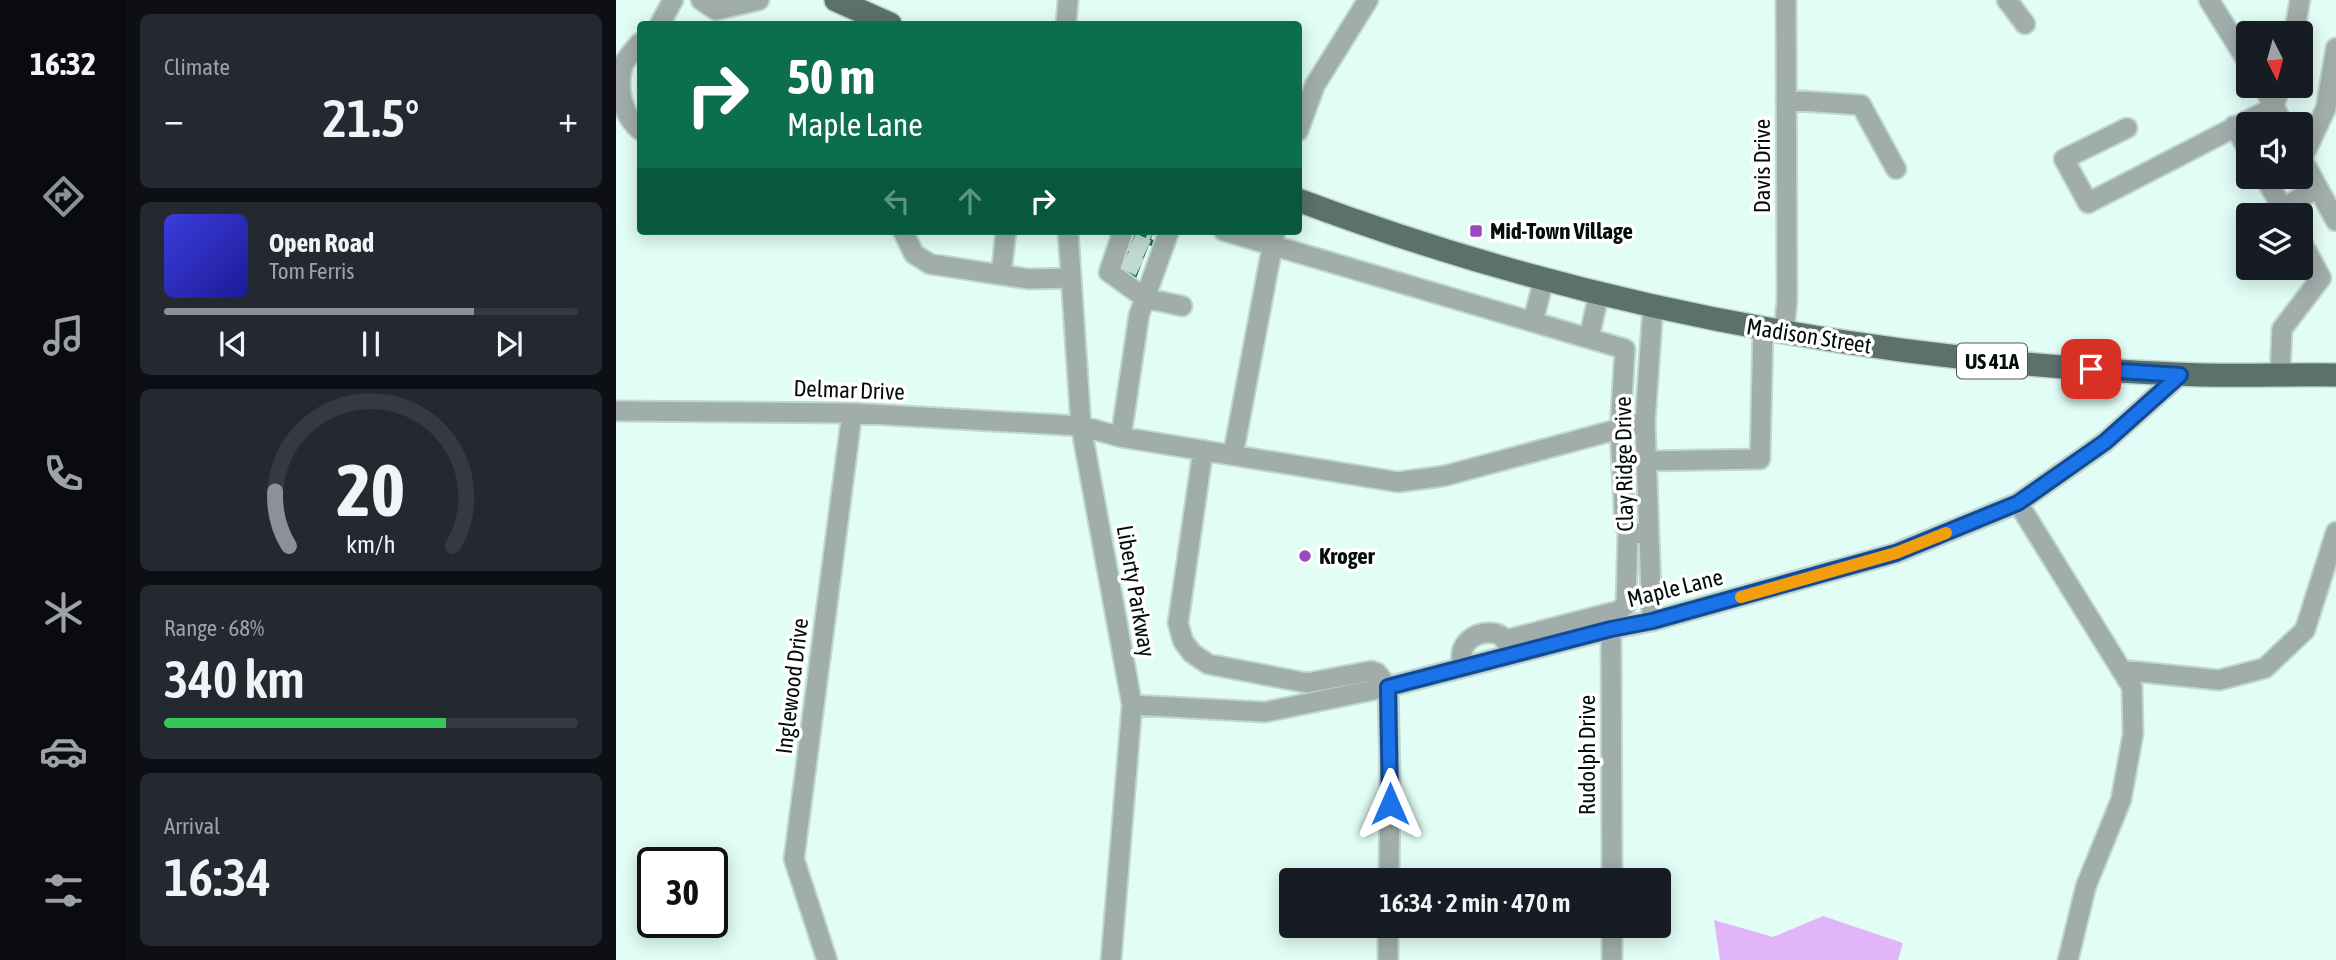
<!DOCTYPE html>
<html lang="en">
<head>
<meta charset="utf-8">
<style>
  body { margin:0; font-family:"Asap Condensed",sans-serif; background:#242831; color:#f1f3f6; height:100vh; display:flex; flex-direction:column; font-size:26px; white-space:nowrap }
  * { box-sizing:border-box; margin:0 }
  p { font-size:23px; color:#9ea1a6 }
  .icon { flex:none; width:38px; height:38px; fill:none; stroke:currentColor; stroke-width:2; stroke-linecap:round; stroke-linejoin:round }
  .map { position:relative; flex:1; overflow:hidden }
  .drawer { display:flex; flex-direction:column; gap:14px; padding:14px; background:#0d0f14; width:490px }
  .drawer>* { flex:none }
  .top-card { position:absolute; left:21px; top:21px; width:665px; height:214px; border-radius:7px; box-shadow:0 4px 18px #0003; background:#0b6e4f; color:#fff; overflow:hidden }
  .needle { width:46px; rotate:174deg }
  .buttons { position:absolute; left:1620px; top:21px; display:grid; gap:14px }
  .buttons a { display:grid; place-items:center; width:77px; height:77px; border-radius:7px; background:#171b24; box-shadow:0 4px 18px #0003; font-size:35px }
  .speed { position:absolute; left:21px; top:847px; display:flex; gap:14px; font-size:35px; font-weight:700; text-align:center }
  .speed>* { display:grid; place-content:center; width:91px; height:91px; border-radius:50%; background:#171b24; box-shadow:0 4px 18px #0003; line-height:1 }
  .speed .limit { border:4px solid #111; border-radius:10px; background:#fff; color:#111 }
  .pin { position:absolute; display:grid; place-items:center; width:60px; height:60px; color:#fff; margin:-30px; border-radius:14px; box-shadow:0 4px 10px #0006 }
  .me { position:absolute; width:77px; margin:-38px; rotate:0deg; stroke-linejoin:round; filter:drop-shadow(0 0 5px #0008) }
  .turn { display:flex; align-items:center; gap:24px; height:147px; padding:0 35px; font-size:32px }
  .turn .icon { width:91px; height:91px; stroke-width:2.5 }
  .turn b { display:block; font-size:49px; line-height:60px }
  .lanes { display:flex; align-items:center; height:66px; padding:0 35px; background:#0003; justify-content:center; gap:35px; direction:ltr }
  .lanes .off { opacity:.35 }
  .big { font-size:52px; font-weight:600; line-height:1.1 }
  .drawer .tile { flex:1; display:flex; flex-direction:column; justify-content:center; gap:10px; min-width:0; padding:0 24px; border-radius:10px; background:#242831 }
  .drawer .dial { align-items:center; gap:0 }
  .dial svg { height:182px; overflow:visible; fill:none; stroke:#363941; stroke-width:7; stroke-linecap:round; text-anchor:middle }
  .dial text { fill:#f1f3f6; stroke:none }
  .song { display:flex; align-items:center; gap:21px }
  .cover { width:84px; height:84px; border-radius:10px; background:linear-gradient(135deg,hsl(240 70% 55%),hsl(240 70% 35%)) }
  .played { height:7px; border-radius:4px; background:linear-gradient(90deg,#8c9099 75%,#363941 75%) }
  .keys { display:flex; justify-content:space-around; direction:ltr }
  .heat { display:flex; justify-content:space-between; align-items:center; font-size:38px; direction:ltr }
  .charge { height:10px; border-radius:5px; background:linear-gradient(90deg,#34c759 68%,#363941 0) }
  .trip { position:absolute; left:663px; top:868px; width:392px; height:70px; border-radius:7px; background:#171b24; box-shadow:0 4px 18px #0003; font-weight:600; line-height:70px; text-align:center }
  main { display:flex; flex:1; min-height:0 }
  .menu { display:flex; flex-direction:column; width:126px; justify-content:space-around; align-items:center; background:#090b0e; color:#9ea1a6 }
  .menu .icon { width:49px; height:49px }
  .menu .current { color:#8c9099 }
  .menu b { font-size:32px; color:#f1f3f6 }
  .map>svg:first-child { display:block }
</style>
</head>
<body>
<main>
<nav class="menu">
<b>16:32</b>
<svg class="icon current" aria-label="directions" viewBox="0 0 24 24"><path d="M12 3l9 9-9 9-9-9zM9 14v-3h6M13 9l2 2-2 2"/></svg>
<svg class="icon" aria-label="music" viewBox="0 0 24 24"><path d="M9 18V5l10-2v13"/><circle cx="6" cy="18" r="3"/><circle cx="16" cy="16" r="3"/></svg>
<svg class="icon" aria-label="phone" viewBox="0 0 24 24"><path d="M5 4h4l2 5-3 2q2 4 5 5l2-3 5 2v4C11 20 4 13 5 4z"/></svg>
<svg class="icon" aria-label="climate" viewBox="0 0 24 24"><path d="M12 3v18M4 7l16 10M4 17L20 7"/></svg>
<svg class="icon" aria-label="car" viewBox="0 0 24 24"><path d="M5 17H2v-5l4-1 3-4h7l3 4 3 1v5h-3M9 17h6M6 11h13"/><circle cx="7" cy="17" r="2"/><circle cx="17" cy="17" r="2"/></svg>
<svg class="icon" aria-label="filters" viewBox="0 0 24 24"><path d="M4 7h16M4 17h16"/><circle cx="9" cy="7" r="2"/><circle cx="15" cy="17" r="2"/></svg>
</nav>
<section class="drawer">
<div class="tile"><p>Climate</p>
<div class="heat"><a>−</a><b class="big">21.5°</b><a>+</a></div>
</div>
<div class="tile">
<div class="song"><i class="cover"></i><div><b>Open Road</b><p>Tom Ferris</p></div></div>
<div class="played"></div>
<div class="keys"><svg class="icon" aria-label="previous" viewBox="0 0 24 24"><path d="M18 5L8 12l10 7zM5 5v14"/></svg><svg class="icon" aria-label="pause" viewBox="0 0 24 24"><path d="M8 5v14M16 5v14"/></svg><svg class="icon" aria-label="next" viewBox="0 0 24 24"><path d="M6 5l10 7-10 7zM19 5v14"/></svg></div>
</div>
<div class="tile dial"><svg viewBox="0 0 100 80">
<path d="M14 69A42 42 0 1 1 86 69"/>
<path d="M14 69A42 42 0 0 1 8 45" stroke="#8c9099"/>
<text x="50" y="56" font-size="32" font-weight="700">20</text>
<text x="50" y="72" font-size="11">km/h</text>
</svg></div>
<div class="tile"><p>Range · 68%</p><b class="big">340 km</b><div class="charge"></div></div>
<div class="tile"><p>Arrival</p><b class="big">16:34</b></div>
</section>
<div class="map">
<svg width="1720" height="960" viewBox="0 0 1720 960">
  <rect width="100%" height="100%" fill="#e1fdf6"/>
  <path fill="#e1b6f9" d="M1207 916 1287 943 1282 960H1104L1098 920 1157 937Z"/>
  <path fill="#1f695d" d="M520 231H538L535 239 542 242 540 248 533 245 519 281 503 275Z"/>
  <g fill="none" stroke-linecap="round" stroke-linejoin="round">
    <path stroke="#c0d9d3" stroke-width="19" stroke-dasharray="19 10" stroke-linecap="butt" d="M533 231 537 233
      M516 242 531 249
      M509 259 524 267"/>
    <g stroke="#bed7d0" stroke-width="23">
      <path id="minor" d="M85 0 100 10 143 0
        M1391 0 1409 24
        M1593 0 1633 64
        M44 24 57 0
        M450 24 452 0
        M1678 33 1684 0
        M24 43C19 49 11 57 7 65 0 87 6 115 24 130
        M1647 86 1667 124
        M1170 100 1245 105 1280 169
        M1618 126 1633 151
        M1511 128 1448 159 1472 203 1658 107 1664 86
        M682 131 699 85 752 0
        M1685 157 1720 221
        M1686 159 1710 108 1720 48
        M1648 177 1667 208
        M1671 215 1667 208 1702 188
        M287 231 298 254 314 264 413 279 455 278
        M452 231 465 426 516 705 495 960
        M507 231 493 272 529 298 566 306
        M608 231 1009 349 1004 429 1009 526 1016 533 1033 534
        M385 275 390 231
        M917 321 928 279
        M1168 332 1171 300 1170 0
        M973 338 983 293
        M1664 374 1666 329 1705 278 1685 241
        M0 411 236 413 465 426 505 437 782 482 828 476 1029 422
        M505 437 523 315 553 231
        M587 450 562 623 567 641 576 653 592 664 691 683 755 671 761 673 772 687 774 779 773 880
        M617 455 659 232
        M1031 461 1144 459 1147 328
        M1402 503 1516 687 1517 734 1505 800 1470 886 1452 960
        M1036 621 1029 422 1037 306
        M995 629 996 880
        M890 640 1002 611 1010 605 1012 531
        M846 667C846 660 844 652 849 645 856 633 880 627 889 640 890 641 893 650 893 651
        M1505 670 1603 680 1649 668 1689 630 1720 532
        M516 705 649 712 772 687 995 629 1036 621 1280 553 1402 503 1489 442 1564 375
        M772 926V960
        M996 926V960
        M211 960 178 859 236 413"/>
    </g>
    <g stroke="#bed7d0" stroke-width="26">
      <path id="major" d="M220 0 274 24
        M682 200C963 306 1261 361 1560 374 1613 377 1667 374 1720 375"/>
    </g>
    <use href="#minor" stroke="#a1adaa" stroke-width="19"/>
    <use href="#major" stroke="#5c716c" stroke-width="23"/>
  </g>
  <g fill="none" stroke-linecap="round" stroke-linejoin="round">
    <g stroke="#114b97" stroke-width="18">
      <path id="route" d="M774 804 772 687 995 629 1036 621 1280 553 1402 503 1489 442 1564 375 1475 369"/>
    </g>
    <use href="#route" stroke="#1a73e8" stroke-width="12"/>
    <path stroke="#f59e0b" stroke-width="12" d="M1125 597 1280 553 1330 533"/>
  </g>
  <g fill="#984bbd" stroke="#fff" stroke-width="2.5">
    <rect x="853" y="224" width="14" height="14" rx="3.5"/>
    <circle cx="689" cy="556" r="7"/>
  </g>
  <g text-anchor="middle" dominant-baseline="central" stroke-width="7" stroke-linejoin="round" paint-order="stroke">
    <rect fill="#fff" stroke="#505654" stroke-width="2" x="1341" y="343.5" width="70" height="35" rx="5"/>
    <g font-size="21" font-weight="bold" fill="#050d0b">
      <text x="1376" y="361">US 41A</text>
    </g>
    <g font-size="23" fill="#050d0b" stroke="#fff">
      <text transform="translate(1146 166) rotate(-90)">Davis Drive</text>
      <text transform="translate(1193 336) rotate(9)">Madison Street</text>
      <text transform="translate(233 390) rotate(2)">Delmar Drive</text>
      <text transform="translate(1008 464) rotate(-91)">Clay Ridge Drive</text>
      <text transform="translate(1059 588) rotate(-14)">Maple Lane</text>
      <text transform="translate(520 591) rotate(80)">Liberty Parkway</text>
      <text transform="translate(176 686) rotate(-83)">Inglewood Drive</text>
      <text transform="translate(971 755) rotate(-90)">Rudolph Drive</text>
    </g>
    <g font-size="23" font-weight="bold" fill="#050d0b" stroke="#fff" text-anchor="start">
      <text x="874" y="231">Mid-Town Village</text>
      <text x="703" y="556">Kroger</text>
    </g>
  </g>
</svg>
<div class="buttons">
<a><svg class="needle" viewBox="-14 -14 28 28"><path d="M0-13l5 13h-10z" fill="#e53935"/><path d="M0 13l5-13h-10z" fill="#9ea1a6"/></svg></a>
<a><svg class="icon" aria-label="sound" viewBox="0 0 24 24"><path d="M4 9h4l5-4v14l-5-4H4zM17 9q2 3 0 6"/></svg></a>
<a><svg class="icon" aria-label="layers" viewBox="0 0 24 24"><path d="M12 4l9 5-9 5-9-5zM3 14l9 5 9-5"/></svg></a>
</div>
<div class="speed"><div class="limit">30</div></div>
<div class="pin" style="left:1475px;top:369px;background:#d93025"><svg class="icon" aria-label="arrive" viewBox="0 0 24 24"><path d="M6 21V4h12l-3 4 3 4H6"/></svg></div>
<svg class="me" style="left:774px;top:804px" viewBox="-20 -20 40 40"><path d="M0-17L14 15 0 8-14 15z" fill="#1a73e8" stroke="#fff" stroke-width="4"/></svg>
<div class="trip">16:34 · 2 min · 470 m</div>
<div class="top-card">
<div class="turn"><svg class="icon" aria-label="right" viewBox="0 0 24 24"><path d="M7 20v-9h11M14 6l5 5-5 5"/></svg><div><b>50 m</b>Maple Lane</div></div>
<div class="lanes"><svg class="icon off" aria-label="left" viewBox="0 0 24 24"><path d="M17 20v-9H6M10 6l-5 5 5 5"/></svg><svg class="icon off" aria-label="ahead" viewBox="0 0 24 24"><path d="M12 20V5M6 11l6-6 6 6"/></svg><svg class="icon" aria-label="right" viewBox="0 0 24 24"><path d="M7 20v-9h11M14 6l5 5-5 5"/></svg></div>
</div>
</div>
</main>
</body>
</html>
